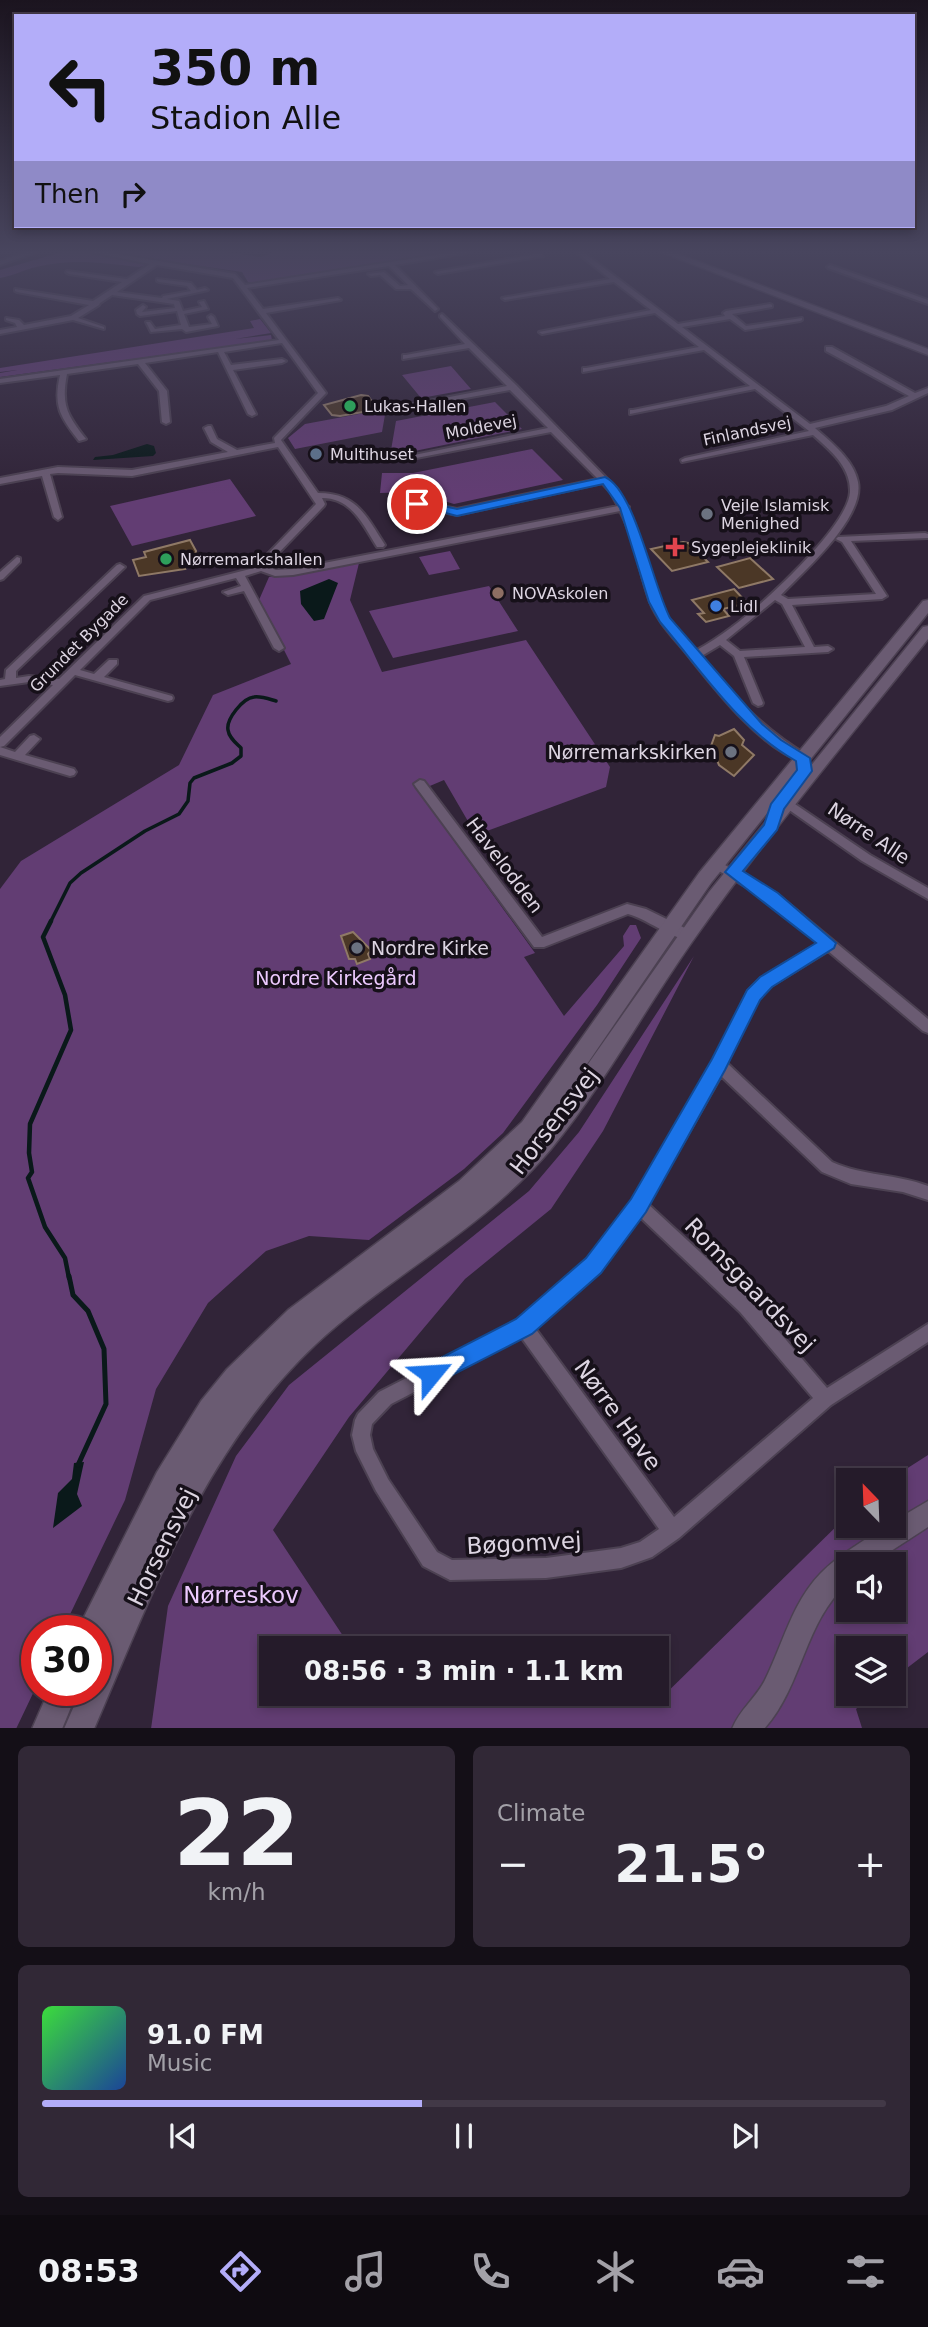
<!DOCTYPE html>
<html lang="en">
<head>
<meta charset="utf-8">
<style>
  body { margin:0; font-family:"DejaVu Sans",sans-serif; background:#312836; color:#f1f3f6; height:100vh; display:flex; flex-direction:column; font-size:26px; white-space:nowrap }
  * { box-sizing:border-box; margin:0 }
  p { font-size:23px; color:#a3a1a8 }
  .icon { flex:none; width:38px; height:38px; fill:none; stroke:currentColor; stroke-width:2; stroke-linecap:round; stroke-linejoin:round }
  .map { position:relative; height:1728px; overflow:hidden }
  .details { display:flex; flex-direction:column; gap:18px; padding:18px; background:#140f17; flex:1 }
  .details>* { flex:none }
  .guide { position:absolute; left:14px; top:14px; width:901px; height:214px; border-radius:0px; box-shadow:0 4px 10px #0003,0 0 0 2px #423947; background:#b3adf9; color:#111; overflow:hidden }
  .needle { width:46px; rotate:337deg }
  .controls { position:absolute; left:836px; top:1468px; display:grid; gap:14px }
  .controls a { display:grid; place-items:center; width:70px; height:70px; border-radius:0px; background:#251b2a; box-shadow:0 4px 10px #0003,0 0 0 2px #423947; font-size:35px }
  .speed { position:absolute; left:21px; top:1615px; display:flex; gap:14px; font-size:35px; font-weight:700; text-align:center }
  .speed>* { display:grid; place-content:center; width:91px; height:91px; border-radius:50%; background:#251b2a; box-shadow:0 4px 10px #0003,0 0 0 2px #423947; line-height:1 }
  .speed .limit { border:10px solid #d22; background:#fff; color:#111 }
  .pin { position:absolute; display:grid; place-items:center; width:60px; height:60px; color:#fff; margin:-30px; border:4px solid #fff; border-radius:50%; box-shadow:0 2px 7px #0007 }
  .me { position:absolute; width:77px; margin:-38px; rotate:63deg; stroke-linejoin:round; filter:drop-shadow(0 0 5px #0008) }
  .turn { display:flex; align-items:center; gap:24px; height:147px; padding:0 21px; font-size:32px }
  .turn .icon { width:91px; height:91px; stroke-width:2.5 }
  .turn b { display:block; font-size:49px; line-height:60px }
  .then { display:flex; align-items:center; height:66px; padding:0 21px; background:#0003; gap:14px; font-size:26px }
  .big { font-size:52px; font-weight:600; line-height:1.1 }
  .details .widget { flex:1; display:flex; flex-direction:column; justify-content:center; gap:10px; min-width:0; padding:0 24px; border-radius:10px; background:#312836 }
  .details .dial { align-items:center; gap:0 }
  .dial b { font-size:91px; line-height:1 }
  .song { display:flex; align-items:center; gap:21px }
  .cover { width:84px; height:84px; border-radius:10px; background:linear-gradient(135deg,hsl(120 70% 55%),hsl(220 70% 35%)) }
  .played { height:7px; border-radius:4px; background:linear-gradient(90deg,#b3adf9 45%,#423947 45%) }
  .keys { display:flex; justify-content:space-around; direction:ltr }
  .heat { display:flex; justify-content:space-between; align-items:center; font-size:38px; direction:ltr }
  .details .tiles { flex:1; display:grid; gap:18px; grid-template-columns:1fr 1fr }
  .widget:last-child { grid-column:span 2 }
  .trip { position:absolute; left:259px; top:1636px; width:410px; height:70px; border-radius:0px; background:#251b2a; box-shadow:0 4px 10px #0003,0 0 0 2px #423947; font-weight:600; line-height:70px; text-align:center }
  .dock { display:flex; height:112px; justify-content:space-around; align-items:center; background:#0f0b11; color:#a3a1a8 }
  .dock .icon { width:49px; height:49px }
  .dock .selected { color:#b3adf9 }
  .dock b { font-size:32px; color:#f1f3f6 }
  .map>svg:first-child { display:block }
</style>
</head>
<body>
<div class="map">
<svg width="928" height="1729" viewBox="0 0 928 1729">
  <rect width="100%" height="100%" fill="#312438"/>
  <path fill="#623d73" d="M62 252H85L147 265 139 267C103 263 72 258 36 267 23 270 13 276 0 278V270Z
    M105 252H226L260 257 274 252H454L256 283 248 282 242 272Z
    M260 319 271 333 235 339 271 335 272 340 0 377V373L17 370 0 372V368L254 328 250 321Z
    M451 366 471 389 421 398 402 375Z
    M495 402 522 429 390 456 396 421Z
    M386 409 382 432 295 449 288 438 305 424Z
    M532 449 563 480 454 504 414 492 380 493 382 473H413Z
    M230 479 256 516 132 546 110 506Z
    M450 551 460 569 429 575 419 557Z
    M359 563 350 600 382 672 526 640 610 767 606 787 476 835 444 780 418 791 535 953 524 957 564 1016 624 946 623 936 630 925H636L641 938 597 1005 503 1133 464 1169 369 1240 309 1236 266 1251 208 1303 156 1389 125 1500 62 1631H37V1685L16 1729 0 1728V889L21 861 179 765 213 695 291 664 259 600 269 577 293 576Z
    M489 586 518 631 393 658 369 611Z
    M694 956 603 1131 551 1209 465 1279 349 1417 273 1530 351 1648H271V1694H381L383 1697 651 1708 849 1514V1526H894L821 1577 749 1719 732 1728 151 1729 168 1606 236 1456 289 1385 529 1191 579 1132Z
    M928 1455V1505L894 1526V1480H889Z
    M928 1521V1652L894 1678V1648H849V1694H874L856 1709 862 1728 755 1729 810 1612 849 1573V1610H894V1564H861Z"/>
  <path fill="#0a191a" d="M147 444 154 446 156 453 153 456 93 460 95 457 113 455Z
    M329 579 338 583 324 619 314 621 301 604 300 591Z
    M84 1462 77 1494 82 1506 53 1528 58 1493 72 1479 74 1463Z"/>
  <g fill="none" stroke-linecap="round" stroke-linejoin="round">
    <path stroke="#0a191a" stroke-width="3.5" d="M50 923 70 883 81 873 145 831 179 814 188 801 190 783 194 778 232 763 241 756V748C236 743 229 738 228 730 226 719 243 698 254 697 261 696 269 699 276 701"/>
    <path stroke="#0a191a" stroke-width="4.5" d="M51 921 43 937 65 995 71 1030 30 1124 29 1153 32 1172 28 1178 45 1227 65 1258 69 1278"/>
    <path stroke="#0a191a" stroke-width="5" d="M69 1276 73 1295 88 1311 104 1349 106 1404 78 1465"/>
  </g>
  <path fill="#4b3726" stroke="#8f7966" stroke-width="2" d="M361 395 368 396 376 407 372 408 374 410 340 416 332 415 324 405Z
    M190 540 196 551 195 558 190 565 183 566 185 569 139 576 133 560 146 557 144 552Z
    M683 542 688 543 708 562 672 571 651 549Z
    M750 558 773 579 739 588 717 567Z
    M734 589 747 603 723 609 729 616 706 622 698 614 704 613 692 600Z
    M734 729 744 740 742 745 754 755 734 776 719 765 711 746 715 735 719 736Z
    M353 932 371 950 368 954 370 959 357 964 355 959H349L341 936Z"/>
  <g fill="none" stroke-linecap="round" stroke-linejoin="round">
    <g stroke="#4c4152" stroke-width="4">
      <path id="minor" d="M27 252H37L0 265V261Z
        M90 252H106L235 274 245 285 454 252H471L395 265 437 308 438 309 435 311 411 289H396L380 275 371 276 368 274 384 272 400 286 408 285 389 266 247 288 263 309 338 298 341 300 266 313 326 393 281 440 318 493C357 493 366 516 385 545L383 547H377C363 525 352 498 322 498L325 504 324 506 266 566 276 570 293 569 618 506 611 493 602 483 457 515 401 503V499L404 498 457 509 598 479 551 432 411 459V455H414L548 428 510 390 410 408 409 406 413 404 507 386 469 348 403 359V355H406L465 344 440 317V315L442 314 516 385 618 490 626 505 629 507 628 509C643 538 648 571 660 602 667 621 682 635 695 651 708 644 720 636 732 627 760 607 848 527 850 492 851 467 830 450 813 435L682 462 681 460 685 458 809 431 755 389 630 414V410H633L750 386 704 350 583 372V368H586L699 347 655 313 542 334 539 332 651 310 614 282 505 300 502 298 610 279 576 252H583L678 324 725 316 723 313 726 311 770 304 772 305V307L732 314 746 326 802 318V320L800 321 745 330 730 319 682 327 810 424 886 406 909 396 826 351V347H832L915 393 928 388V393L892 410 815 428C831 442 854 460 858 482 865 518 804 571 781 595L788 599 876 594 842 542 836 539 838 537 925 533 928 534V538L851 541 887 596 882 599 792 605 814 647 828 646 833 649 828 652 744 657 763 703 762 705 758 706 753 703 734 656 720 645 700 657C732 695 764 730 807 755L809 758 807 761 803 762C759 747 715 689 687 654 673 637 658 622 650 602 639 572 635 539 620 511L293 575 275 576 261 571 245 576 284 648 279 651 274 648 244 591 228 595 223 592 241 586 236 578 150 600 80 670 94 674 109 660H117V664L104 677 172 696 173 698 172 700 168 701 75 675 4 746 0 747V737L53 685 29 682 0 686V680L5 679 6 670 117 565 120 564 125 567 16 671V678L29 676 59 679 144 596 254 568 316 504 278 447 132 476 58 473 50 474 62 517 58 520 54 517 42 476 0 484V478L58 467 132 470 228 452 211 442 204 428 208 426H211L217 439 237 450 275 443 274 438 318 393 282 343 224 352 231 365 282 359 286 361 282 363 233 370 256 414 252 416 248 414 218 352 145 363 167 391 170 422 166 424 162 422 159 391 138 364 67 374C61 405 67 415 86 439L79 441C60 417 53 406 60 375L0 383V379L279 340 233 278 157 265 117 292 162 298 163 296 191 291 187 286 159 282 157 281V279L191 283 197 290 205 288 208 290 167 299 179 301 183 311 202 307 199 302 204 301 208 309 184 314 189 327 212 324 208 317 211 315 214 317 218 326 186 332 182 329 151 332 146 322H150L155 329 181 325 177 311 140 316 137 314 136 310 143 305 146 307 142 312 175 308 174 304 112 295 100 303 99 305 78 318 104 327V329L73 320 0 334V330L17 327 15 323 6 320V318L19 320 24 325 71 316 89 305 17 292 15 291V289L93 301 122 282 69 274 66 272 67 271 127 279 150 264ZM775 600 782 604 805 647 740 651 726 640Z
        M541 253 543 256 438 274 435 272Z
        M830 265 928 300V304L828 268 827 267Z
        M17 557 20 558V562L3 579 0 580V572Z
        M34 735 40 739 25 755 74 769 76 772 74 775 70 776 0 755V747L15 752 30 736Z
        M420 780 424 781 542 937 627 904 646 909 691 931 692 935 691 939C675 942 646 918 628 914L544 947H534L416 787 414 784Z
        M789 800 870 855 928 888V899L862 861 785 807 783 804Z
        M716 860 777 894 928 1019V1033L923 1031 828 951 771 986 758 999 727 1063 832 1162C863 1176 897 1174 928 1186V1200L903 1192 851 1184 822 1172 721 1076 648 1204 752 1300 827 1388 928 1324V1342L831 1405 679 1538 652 1557 621 1568 546 1578 450 1580 423 1566 376 1491 356 1451 352 1435 355 1420 358 1414 379 1392 518 1321 587 1260 633 1201 714 1061 748 991 761 978 819 943 769 900 712 867 710 864 712 861ZM640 1217 740 1312 813 1398 674 1517 535 1328 599 1272ZM521 1337 659 1529 640 1542 621 1548 546 1558 452 1560 437 1552 388 1479 373 1449 370 1435 372 1424 391 1404Z"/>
    </g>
    <g stroke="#4c4152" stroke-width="3">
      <path id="tertiary" d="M661 252H673L928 349V355Z
        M928 1501V1527L871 1564H849V1582C804 1621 803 1686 764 1729H732C739 1710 756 1698 765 1680 783 1644 792 1603 820 1574 839 1554 864 1541 886 1526H894V1521Z"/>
    </g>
    <g stroke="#4c4152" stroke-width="3">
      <path id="secondary" d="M928 600V613L711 883 548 1121 709 892 923 627 928 626V639C848 739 766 837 692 942 644 1010 604 1085 551 1149 484 1229 390 1275 315 1345 204 1450 153 1592 94 1729H64L81 1690H96V1654L103 1638 96 1643V1631H78L82 1621 157 1472 201 1401 227 1369 288 1310 459 1181 522 1122 699 873 923 601Z
        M49 1690H78L62 1729H32Z"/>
    </g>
    <use href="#minor" fill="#6a5b72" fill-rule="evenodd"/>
    <use href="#tertiary" fill="#6a5b72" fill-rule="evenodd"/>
    <use href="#secondary" fill="#6a5b72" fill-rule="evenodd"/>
  </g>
  <linearGradient id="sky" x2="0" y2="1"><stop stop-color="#1b141f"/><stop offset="0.51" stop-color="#48455e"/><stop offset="1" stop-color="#48455e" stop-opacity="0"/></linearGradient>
  <rect width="928" height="494" fill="url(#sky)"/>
  <path fill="#1a73e8" stroke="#114b97" stroke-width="2" d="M605 477C635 490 653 586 670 618L762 724 781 740 810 758 812 771 784 809 777 830 743 871 778 893 836 943 834 948 772 987 760 1000 725 1070 646 1212 601 1273 532 1334 431 1386 423 1382 420 1374 423 1367 516 1319 586 1258 631 1199 712 1059 747 990 760 977 816 943 725 872 764 825 771 804 797 770 796 761C740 730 701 670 660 622L649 602 620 508 603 484 457 516 411 504 417 500 457 509Z"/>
  <g fill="#2e9e5b" stroke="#161019" stroke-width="2.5">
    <circle cx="350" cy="406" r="7"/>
    <circle cx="166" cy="559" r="7"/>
  </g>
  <circle fill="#5c6f8a" stroke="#161019" stroke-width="2.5" cx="316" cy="454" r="7"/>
  <g fill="#6b7280" stroke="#161019" stroke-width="2.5">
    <circle cx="707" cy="514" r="7"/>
    <circle cx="731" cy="752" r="7"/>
    <circle cx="357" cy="948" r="7"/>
  </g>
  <path fill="#e0444e" stroke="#161019" stroke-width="2.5" d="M671.5 536.5h7v7h7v7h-7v7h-7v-7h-7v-7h7z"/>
  <circle fill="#8d6e63" stroke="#161019" stroke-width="2.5" cx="498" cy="593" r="7"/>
  <circle fill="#3f7fe0" stroke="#161019" stroke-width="2.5" cx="716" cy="606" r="7"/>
  <g text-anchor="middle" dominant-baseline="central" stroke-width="7" stroke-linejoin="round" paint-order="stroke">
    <g font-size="16" fill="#ddd5e2" stroke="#161019" text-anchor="start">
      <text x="364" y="406">Lukas-Hallen</text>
      <text x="330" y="454">Multihuset</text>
      <text x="721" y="505">Vejle Islamisk<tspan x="721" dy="18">Menighed</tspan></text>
      <text x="691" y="547">Sygeplejeklinik</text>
      <text x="180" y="559">Nørremarkshallen</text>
      <text x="512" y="593">NOVAskolen</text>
      <text x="730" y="606">Lidl</text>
    </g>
    <g font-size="16" fill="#ddd5e2" stroke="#161019">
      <text transform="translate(481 427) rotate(-11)">Moldevej</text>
      <text transform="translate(747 431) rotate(-12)">Finlandsvej</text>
      <text transform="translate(79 643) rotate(-45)">Grundet Bygade</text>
    </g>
    <g font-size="19" fill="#ddd5e2" stroke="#161019" text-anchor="end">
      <text x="717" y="752">Nørremarkskirken</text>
      <text x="371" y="948" text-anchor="start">Nordre Kirke</text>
    </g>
    <g font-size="19" fill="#ddd5e2" stroke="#161019">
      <text transform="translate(869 833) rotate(34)">Nørre Alle</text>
      <text transform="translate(505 865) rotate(53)">Havelodden</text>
    </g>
    <g font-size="19" fill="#edcaff" stroke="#161019">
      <text x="336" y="978">Nordre Kirkegård</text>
    </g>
    <g font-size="23" fill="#ddd5e2" stroke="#161019">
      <text transform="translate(554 1121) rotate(-52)">Horsensvej</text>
      <text transform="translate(750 1285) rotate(46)">Romsgaardsvej</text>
      <text transform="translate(618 1415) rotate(54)">Nørre Have</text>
      <text transform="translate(524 1543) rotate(-3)">Bøgomvej</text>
      <text transform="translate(162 1547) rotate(-64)">Horsensvej</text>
    </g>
    <g font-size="23" fill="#edcaff" stroke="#161019">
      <text x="241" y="1595">Nørreskov</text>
    </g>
  </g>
</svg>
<div class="controls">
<a><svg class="needle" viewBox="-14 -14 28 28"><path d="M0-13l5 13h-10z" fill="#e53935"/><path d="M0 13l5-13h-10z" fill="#a3a1a8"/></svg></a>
<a><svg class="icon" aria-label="sound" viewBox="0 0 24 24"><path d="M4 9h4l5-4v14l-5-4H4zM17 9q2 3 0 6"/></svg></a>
<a><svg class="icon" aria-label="layers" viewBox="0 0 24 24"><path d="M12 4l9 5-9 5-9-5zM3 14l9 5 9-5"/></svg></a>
</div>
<div class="speed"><div class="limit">30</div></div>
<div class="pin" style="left:417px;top:504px;background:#d93025"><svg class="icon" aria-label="arrive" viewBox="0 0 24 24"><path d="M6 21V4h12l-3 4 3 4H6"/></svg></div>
<svg class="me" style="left:431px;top:1374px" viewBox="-20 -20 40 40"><path d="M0-17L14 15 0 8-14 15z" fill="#1a73e8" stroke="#fff" stroke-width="4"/></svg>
<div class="trip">08:56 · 3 min · 1.1 km</div>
<div class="guide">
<div class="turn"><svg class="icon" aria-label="left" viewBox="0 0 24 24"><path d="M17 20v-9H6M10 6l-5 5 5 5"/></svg><div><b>350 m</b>Stadion Alle</div></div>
<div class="then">Then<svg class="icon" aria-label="right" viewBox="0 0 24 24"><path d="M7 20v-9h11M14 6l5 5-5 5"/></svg></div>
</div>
</div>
<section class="details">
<div class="tiles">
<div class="widget dial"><b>22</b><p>km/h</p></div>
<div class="widget"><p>Climate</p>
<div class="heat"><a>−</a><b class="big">21.5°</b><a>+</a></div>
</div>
<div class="widget">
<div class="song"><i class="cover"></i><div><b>91.0 FM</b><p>Music</p></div></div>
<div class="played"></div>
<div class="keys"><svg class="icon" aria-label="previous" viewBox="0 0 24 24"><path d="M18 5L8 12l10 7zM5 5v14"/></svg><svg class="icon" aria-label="pause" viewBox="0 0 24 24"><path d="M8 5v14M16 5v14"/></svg><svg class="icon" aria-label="next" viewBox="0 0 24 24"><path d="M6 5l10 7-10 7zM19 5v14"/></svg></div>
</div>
</div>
</section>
<nav class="dock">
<b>08:53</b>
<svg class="icon selected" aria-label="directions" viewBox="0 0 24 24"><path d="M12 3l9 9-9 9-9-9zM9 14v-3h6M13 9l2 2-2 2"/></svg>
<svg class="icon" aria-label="music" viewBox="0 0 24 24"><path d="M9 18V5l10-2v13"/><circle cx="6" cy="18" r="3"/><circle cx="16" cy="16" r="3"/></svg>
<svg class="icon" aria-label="phone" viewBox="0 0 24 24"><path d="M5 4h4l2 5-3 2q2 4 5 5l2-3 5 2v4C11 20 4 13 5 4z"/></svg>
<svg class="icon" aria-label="climate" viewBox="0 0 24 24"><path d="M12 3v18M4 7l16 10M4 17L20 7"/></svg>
<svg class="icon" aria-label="car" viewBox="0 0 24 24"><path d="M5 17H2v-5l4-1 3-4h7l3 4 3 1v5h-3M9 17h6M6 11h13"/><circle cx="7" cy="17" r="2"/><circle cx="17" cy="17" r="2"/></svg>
<svg class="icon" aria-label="filters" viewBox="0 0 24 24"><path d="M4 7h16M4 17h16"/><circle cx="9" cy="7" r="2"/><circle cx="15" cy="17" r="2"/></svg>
</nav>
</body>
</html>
